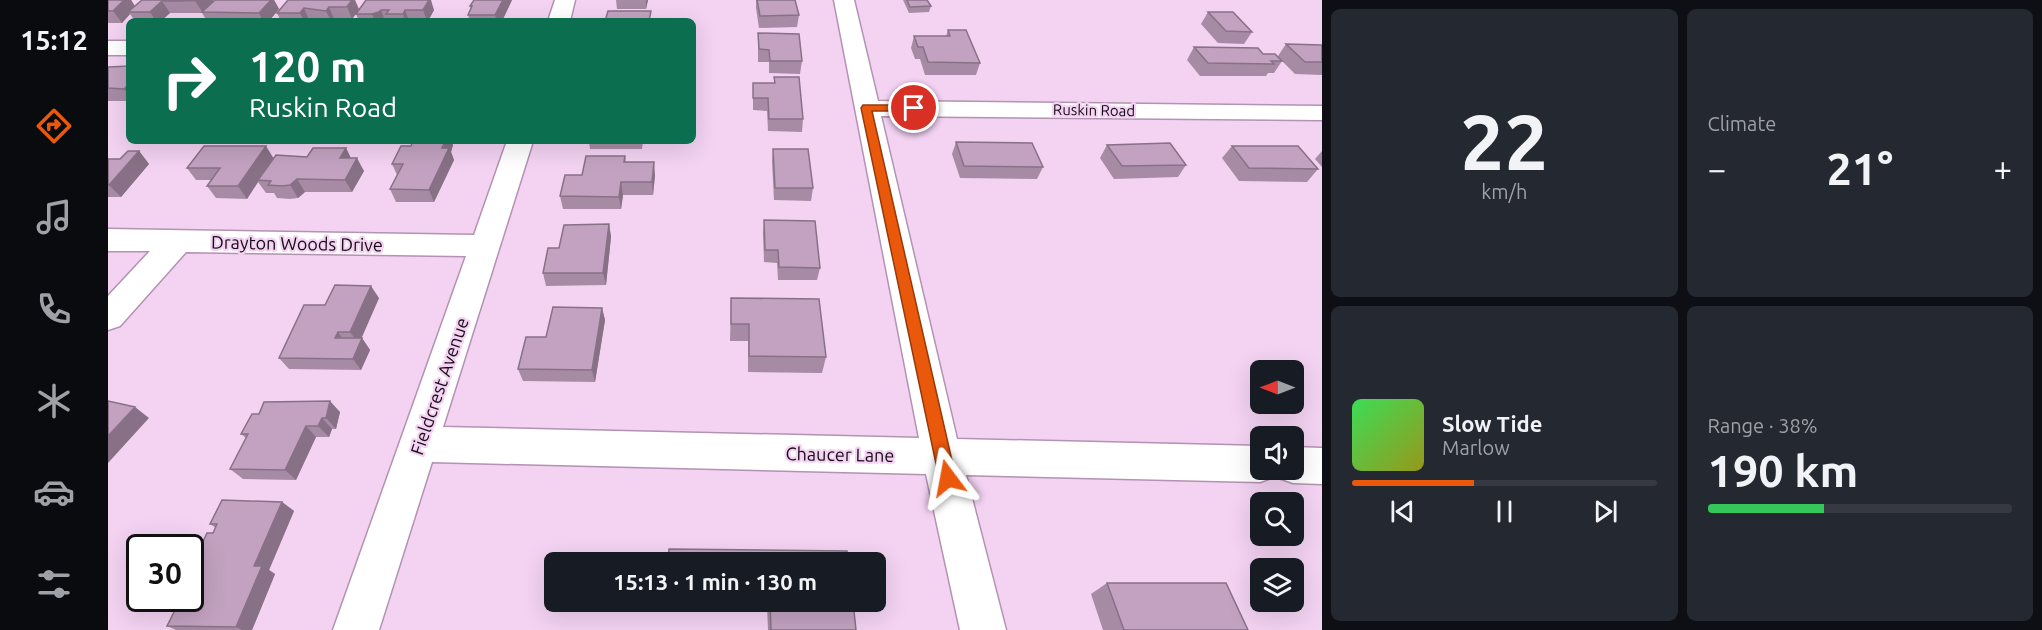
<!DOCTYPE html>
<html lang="en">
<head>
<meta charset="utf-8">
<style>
  body { margin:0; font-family:Ubuntu,sans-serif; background:#242831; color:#f1f3f6; height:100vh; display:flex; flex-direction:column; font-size:22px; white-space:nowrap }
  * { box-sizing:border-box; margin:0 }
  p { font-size:20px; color:#9ea1a6 }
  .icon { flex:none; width:33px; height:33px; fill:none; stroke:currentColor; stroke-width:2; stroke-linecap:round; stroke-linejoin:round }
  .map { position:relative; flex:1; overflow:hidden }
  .side { display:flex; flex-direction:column; gap:9px; padding:9px; background:#0d0f14; width:720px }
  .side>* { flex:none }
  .top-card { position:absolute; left:18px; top:18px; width:570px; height:126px; border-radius:9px; box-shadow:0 6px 24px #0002; background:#0b6e4f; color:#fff; overflow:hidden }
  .needle { width:39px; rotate:270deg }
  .fabs { position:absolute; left:1142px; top:360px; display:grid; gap:12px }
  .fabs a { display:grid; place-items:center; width:54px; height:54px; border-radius:9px; background:#171b24; box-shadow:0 6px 24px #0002; font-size:30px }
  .speed { position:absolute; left:18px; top:534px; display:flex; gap:12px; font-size:30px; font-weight:700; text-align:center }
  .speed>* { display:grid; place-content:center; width:78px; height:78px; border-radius:50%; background:#171b24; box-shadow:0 6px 24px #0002; line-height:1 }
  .speed .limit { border:3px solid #111; border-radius:9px; background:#fff; color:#111 }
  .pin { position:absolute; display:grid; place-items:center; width:51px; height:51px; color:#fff; margin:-26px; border:3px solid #fff; border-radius:50%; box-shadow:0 2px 6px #0007 }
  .me { position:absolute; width:66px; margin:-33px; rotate:347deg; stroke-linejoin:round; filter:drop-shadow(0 0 4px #0008) }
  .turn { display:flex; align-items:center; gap:21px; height:126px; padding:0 24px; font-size:27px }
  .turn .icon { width:78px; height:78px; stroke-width:2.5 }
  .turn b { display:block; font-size:42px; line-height:51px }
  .big { font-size:45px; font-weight:700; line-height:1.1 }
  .side .tile { flex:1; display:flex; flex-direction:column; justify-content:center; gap:9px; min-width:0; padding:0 21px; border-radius:9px; background:#242831 }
  .side .dial { align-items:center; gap:0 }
  .dial b { font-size:78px; line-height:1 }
  .song { display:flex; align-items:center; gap:18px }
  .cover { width:72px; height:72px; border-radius:9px; background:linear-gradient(135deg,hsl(130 70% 55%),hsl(60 70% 35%)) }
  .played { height:6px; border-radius:3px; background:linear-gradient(90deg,#ea580c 40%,#363941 40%) }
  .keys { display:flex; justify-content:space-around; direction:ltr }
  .heat { display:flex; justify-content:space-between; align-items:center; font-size:33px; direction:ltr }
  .charge { height:9px; border-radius:4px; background:linear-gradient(90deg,#34c759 38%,#363941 0) }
  .side .tiles { flex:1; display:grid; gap:9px; grid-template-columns:repeat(2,1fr) }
  .trip { position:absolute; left:436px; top:552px; width:342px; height:60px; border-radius:9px; background:#171b24; box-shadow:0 6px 24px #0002; font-weight:700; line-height:60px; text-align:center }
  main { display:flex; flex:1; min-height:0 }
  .menu { display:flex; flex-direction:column; width:108px; justify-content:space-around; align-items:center; background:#090b0e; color:#9ea1a6 }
  .menu .icon { width:42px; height:42px }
  .menu .current { color:#ea580c }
  .menu b { font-size:27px; color:#f1f3f6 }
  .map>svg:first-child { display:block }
</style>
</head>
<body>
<main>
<nav class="menu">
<b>15:12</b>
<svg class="icon current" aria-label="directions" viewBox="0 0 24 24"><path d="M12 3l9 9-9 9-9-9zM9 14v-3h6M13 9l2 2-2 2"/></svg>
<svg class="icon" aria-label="music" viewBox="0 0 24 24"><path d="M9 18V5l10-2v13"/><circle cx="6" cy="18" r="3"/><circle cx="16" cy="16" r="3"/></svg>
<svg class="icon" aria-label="phone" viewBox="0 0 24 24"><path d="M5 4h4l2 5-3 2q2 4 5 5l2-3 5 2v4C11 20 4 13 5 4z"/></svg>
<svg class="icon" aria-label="climate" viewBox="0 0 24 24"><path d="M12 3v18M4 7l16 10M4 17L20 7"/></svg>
<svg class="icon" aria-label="car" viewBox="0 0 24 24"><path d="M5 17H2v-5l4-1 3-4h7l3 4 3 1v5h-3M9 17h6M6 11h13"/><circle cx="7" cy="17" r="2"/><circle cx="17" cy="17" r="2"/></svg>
<svg class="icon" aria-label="filters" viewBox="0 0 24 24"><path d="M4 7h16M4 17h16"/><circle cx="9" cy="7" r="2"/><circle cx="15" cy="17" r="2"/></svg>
</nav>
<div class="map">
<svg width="1214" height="630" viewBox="0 0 1214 630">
  <rect width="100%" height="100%" fill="#f3d2f2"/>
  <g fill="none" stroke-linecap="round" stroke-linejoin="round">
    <g stroke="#b293b1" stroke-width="3">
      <path id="minor" d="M447 0H467L462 21H440Z
        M726 0H746L770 101 1214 106V120L773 116 849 439 1152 446V470H1185V447L1214 448V484L1185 483 1171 478 1168 471 1166 477 1152 482 858 475 898 630H852L818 474 324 462 271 630H225L358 256 78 252 12 326 0 330V296L42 251H0V229L366 235 399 141H425L335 427 811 438Z
        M0 41H21V55H0Z"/>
    </g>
    <use href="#minor" fill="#fff" fill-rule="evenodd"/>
  </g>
  <path fill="#a78ba5" d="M0 0H23L27 6 34 0 106 2 107 0H166L171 9 161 21H99L94 13H62L53 21H27L22 14 14 23H0Z
    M180 0 251 9 258 0 326 10 320 21H251L248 14 244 19H226L225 21 201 20V21H173L169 13Z
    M404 0 394 21H362L360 15 363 9 362 6Z
    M508 0H540L538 9H509Z
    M648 0H687L691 15 689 27 651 28 648 8Z
    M795 0H819L823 6 821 12 801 13Z
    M1100 12 1144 32 1136 44 1110 43 1093 24Z
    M840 30 872 63 868 75H817L812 59H807L803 48 806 36H838Z
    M650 33 694 61 692 74 661 73V62H650Z
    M1178 44 1214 45V75L1187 74 1171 58 1174 61 1166 73H1160L1158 76H1092L1079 60 1086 47 1170 56Z
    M21 66V101H0V67Z
    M666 77 695 119 694 132 660 131 659 111 645 110V83H666Z
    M481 141H535L534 149H482Z
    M848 142 935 167 929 179 852 178 844 154Z
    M345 145 343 152 346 160 326 202H288L282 189 289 175 284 164Z
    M999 145 1078 165 1070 177 1006 179 992 158Z
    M1124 146 1210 169 1199 182 1131 181 1114 158Z
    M238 148 243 158 256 171 244 192H197L190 198 182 199 169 198 166 193H158L150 182 139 199 108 198 99 186 103 180H88L79 168 165 158 199 157Z
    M665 149 705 188 703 201 666 200 664 161Z
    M31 151 41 164 13 197H0V159H12Z
    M1214 151V167L1207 159Z
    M517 156 518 162 547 175 545 195H515L513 209H455L452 196 474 175Z
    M656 220 712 268 709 280H670L669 263 656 262 655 233Z
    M501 224 503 237 498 285 438 286 435 273 451 248Z
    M271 298 253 338H254L262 350 253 370 181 369 171 358 217 305Z
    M623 298 718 357 714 373 640 372V341H622Z
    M494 308 497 320 487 382 415 381 410 369 438 337Z
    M232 412 228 429H224L221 437H208L188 480 135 479 122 469 138 438 133 434Z
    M174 502 186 511 161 570 167 574 144 630H68L59 626 92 558 88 556 105 533 108 528 102 524Z
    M999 583 1140 630H995L983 594Z
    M560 602H745L748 630H660L659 606 560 605Z"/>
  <path fill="#887186" d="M16 0H23L28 8 20 12 22 14 14 23 5 11Z
    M89 0H105L106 2 105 6 95 13 87 1Z
    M163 0H166L171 9 161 21H155L151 13Z
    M244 0H247L251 9 244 19 239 7Z
    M321 0H323L326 10 320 21H319L315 10Z
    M395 0H404L394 21H389L387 15Z
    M538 0H540L538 9Z
    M54 1 62 13 53 21H48L42 12Z
    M221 7 226 19 225 21H223L218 11Z
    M196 8 201 20V21H196L192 13Z
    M273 10 277 21H267L264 14Z
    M297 10 301 21H297L295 14Z
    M21 84V95L16 89Z
    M337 141H344L345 145 343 152 346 160 326 202 321 190Z
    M158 146 166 159 150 180V182L139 199 130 186Z
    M238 148 244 161 232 158Z
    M31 151 41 164 13 197 1 185Z
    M249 158 256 171 244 192 237 180Z
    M546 162 547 175 545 195 544 182Z
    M189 179 197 192 190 198 182 185Z
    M513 182 515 195 513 209 511 197Z
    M501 224 503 237 498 285 495 273Z
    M263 286 271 298 251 344 242 332Z
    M494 308 497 320 487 382 484 370Z
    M230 332 238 344 227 338Z
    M254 338 262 350 253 370 245 359Z
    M222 401 232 412 228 429 218 418Z
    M27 407 41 418 0 463V436Z
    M214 418 224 429 221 437 210 426Z
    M198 426 208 437 188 480 177 470Z
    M174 502 186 511 161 570 167 574 144 630H134L128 627 146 566Z"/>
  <path fill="#c2a2c0" stroke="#887186" stroke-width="1.5" d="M0 0H16L5 11H0Z
    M34 0H89L87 1H54L42 12H20Z
    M107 0H163L151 13 94 12Z
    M180 0H244L239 7H221L218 11 196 8 192 13H169Z
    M258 0H321L315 10H297L295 14H278L281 10H273L271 12 264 14H248Z
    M366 0H395L387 15H360L364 6H362Z
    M649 0H687L691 15 652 16Z
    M799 0H819L823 6 802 7Z
    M500 11H543L541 21H497Z
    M1100 12H1125L1144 32 1118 31Z
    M840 30H858L872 63 820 62 815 47H810L806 36H842Z
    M650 33 691 34 694 61H662L661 50 651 49Z
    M1178 44 1214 45V62H1197Z
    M1086 47 1150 48 1155 54H1167L1174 61H1163L1166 64 1100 63Z
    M21 66V84L16 89 0 88V67Z
    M666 77H691L695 119H661L660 98H645V83H667Z
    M305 141H337L334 148H341L321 190 282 189 295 164H284L293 146H303Z
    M848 142 924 143 935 167 856 166Z
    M1062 143 1078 165 1014 166 999 145Z
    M96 146H158L130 186H99L112 168H79Z
    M1124 146H1190L1210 169 1141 168Z
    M205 148H238L232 158H249L237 180 189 179 182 185 174 186 160 185 163 181 150 180 168 155 199 157Z
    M665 149H700L705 188H667Z
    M20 151H31L1 185H0V159H12Z
    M478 156H517L516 162H546L544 182H513L511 197 452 196 457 175H474Z
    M656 220 707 221 712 268 671 267 670 250H657Z
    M501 224 495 273H435L440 248H451L456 225Z
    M227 285 263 286 242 332H230L227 338H254L245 359 171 358 196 305H217Z
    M623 298 711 299 718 357 641 356V324H623Z
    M445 307 494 308 484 370 410 369 418 337H438Z
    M0 401 27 407 0 436Z
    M222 401 218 418H214L210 426H198L177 470 122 469 140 434H133L144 414H151L156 402Z
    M114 500 174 502 146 566H154L128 627 59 626 73 598H82V578L93 556H88L99 533H105L109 524H102Z
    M561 549 739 551 740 562H560Z
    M999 583H1118L1140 630H1016Z
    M662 602H745L748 630H663Z"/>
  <path fill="#ea580c" stroke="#983908" stroke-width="1.5" d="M755 105H806L811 108 806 111H764L848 478 845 484 840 486 834 484 831 478 753 108Z"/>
  <g text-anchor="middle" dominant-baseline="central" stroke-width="4.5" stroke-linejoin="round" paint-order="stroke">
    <g font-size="15" fill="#170c17" stroke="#f3d2f2">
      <text transform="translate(986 110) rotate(1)">Ruskin Road</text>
    </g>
    <g font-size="18" fill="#170c17" stroke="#f3d2f2">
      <text transform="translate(189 243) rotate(1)">Drayton Woods Drive</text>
      <text transform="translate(331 386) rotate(-71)">Fieldcrest Avenue</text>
      <text transform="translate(732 454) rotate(1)">Chaucer Lane</text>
    </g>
  </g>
</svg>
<div class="fabs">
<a><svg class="needle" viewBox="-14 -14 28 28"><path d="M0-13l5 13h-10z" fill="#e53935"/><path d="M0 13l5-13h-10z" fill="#9ea1a6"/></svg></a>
<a><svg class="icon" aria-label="sound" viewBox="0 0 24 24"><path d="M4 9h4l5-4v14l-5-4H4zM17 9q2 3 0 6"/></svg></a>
<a><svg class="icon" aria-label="search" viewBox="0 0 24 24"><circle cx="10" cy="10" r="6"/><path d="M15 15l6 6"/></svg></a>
<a><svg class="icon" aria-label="layers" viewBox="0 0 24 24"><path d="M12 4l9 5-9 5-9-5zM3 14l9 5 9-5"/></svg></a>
</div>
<div class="speed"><div class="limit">30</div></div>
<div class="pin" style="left:806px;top:108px;background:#d93025"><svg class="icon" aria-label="arrive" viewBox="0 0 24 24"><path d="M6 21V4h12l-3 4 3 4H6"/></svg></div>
<svg class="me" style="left:840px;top:478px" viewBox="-20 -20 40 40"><path d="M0-17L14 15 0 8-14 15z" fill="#ea580c" stroke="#fff" stroke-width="4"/></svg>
<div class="trip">15:13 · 1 min · 130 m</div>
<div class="top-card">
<div class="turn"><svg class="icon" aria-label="right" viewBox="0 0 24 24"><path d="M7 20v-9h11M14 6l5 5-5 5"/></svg><div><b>120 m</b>Ruskin Road</div></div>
</div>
</div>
<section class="side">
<div class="tiles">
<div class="tile dial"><b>22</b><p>km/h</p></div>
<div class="tile"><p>Climate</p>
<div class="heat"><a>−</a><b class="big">21°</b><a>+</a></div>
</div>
<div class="tile">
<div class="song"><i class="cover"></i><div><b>Slow Tide</b><p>Marlow</p></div></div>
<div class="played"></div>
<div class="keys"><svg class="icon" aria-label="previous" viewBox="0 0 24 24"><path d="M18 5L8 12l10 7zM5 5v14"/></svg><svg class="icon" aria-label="pause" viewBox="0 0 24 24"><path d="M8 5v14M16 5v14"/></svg><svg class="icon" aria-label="next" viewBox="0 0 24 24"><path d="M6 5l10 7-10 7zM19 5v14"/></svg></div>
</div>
<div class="tile"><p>Range · 38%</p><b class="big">190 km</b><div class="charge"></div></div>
</div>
</section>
</main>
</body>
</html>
